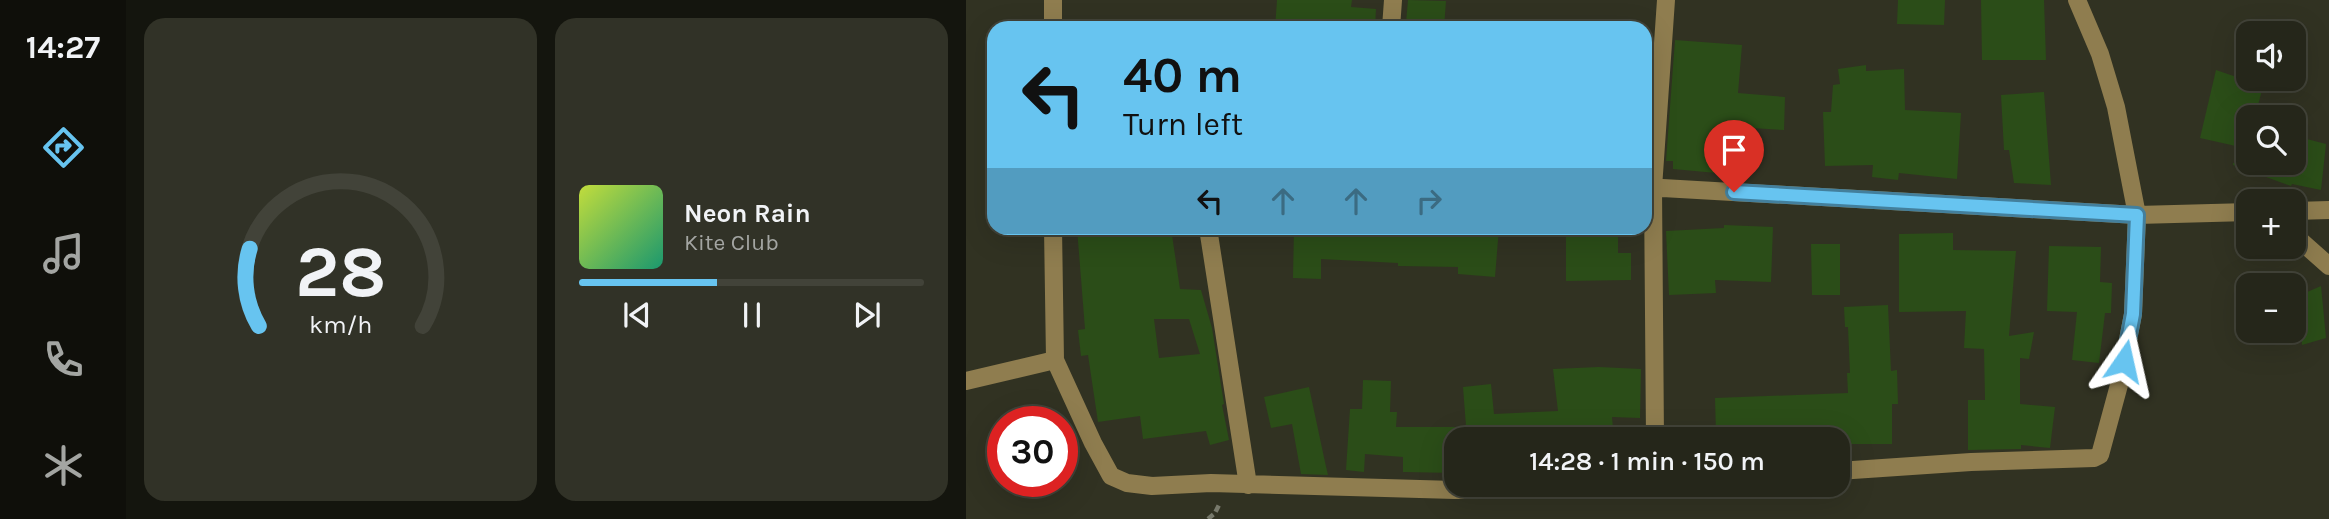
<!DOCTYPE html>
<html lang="en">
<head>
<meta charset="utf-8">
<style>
  body { margin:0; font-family:Karla,sans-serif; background:#313227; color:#f1f3f6; height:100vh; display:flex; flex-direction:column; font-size:26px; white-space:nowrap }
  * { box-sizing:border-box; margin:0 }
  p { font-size:23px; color:#a3a5a2 }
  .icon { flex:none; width:38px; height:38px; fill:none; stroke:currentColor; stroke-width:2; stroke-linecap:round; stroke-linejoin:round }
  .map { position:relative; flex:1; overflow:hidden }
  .side { display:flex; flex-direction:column; gap:18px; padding:18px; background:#14150e; width:840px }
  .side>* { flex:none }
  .guide { position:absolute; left:21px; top:21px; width:665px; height:214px; border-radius:21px; box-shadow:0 7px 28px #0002,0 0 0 2px #424339; background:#67c4f0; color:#111; overflow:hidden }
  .controls { position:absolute; left:1270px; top:21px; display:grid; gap:14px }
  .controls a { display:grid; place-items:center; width:70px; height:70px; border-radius:14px; background:#25261a; box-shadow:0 7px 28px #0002,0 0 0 2px #424339; font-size:35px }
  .speed { position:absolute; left:21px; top:406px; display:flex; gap:14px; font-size:35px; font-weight:700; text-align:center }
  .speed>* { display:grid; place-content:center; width:91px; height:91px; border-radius:50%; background:#25261a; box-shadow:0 7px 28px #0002,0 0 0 2px #424339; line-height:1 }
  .speed .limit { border:10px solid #d22; background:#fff; color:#111 }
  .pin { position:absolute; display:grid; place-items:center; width:60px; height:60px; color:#fff; margin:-72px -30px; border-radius:50% 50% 50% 0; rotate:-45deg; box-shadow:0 0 7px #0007 }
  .pin .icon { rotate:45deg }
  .me { position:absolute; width:77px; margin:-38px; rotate:11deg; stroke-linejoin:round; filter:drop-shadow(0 0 5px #0008) }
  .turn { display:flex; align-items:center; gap:24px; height:147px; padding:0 21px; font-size:32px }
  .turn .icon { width:91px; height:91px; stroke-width:2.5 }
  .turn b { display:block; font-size:49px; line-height:60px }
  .lanes { display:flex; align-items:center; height:66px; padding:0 21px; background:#0003; justify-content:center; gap:35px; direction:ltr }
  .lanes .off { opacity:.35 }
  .side .widget { flex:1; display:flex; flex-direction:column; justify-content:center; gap:10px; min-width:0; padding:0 24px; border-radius:21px; background:#313227 }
  .side .dial { align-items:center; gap:0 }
  .dial svg { height:182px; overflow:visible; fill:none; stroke:#424339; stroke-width:7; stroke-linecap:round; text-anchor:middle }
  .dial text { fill:#f1f3f6; stroke:none }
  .song { display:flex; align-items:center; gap:21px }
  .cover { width:84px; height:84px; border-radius:10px; background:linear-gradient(135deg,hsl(70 70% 55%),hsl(160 70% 35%)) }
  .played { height:7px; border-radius:4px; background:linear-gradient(90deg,#67c4f0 40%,#424339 40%) }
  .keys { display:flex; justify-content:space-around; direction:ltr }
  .side .tiles { flex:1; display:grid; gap:18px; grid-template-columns:repeat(2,1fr) }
  .trip { position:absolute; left:478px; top:427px; width:406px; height:70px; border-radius:21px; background:#25261a; box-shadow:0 7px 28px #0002,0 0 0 2px #424339; font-weight:600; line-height:70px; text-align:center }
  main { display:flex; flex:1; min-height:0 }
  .menu { display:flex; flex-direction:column; width:126px; justify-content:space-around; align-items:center; background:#0f0f0a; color:#a3a5a2 }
  .menu .icon { width:49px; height:49px }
  .menu .active { color:#67c4f0 }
  .menu b { font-size:32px; color:#f1f3f6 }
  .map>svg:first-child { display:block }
</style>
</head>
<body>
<main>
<nav class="menu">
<b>14:27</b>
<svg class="icon active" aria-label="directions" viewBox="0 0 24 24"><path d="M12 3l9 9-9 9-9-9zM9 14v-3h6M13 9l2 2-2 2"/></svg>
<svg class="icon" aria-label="music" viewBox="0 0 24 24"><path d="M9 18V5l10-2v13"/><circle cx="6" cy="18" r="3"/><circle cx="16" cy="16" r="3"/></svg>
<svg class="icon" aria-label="phone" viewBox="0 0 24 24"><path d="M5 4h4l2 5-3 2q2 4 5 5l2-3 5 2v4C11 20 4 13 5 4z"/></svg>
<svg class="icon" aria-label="climate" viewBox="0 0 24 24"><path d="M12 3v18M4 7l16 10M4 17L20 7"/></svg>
</nav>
<section class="side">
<div class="tiles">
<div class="widget dial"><svg viewBox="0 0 100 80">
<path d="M14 69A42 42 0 1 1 86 69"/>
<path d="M14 69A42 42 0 0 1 10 35" stroke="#67c4f0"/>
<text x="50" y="56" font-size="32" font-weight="700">28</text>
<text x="50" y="72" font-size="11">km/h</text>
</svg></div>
<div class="widget">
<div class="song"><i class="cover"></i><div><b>Neon Rain</b><p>Kite Club</p></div></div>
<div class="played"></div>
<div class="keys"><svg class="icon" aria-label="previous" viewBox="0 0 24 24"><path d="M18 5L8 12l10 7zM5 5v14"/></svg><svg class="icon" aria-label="pause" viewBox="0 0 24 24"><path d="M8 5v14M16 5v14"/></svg><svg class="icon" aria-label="next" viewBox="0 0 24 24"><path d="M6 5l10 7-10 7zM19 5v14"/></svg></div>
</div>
</div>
</section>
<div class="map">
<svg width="1363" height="519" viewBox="0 0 1363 519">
  <rect width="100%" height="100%" fill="#313222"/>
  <path fill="#2b4d18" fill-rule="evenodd" d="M311 0H386L385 7 410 9 409 28H309Z
    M442 0 480 1 478 28 440 23Z
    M932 0H979L978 25 931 24Z
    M1015 0H1078L1080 60H1016Z
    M679 38H686L680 128H679Z
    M709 40 776 45 772 93 819 97 818 130 768 127V131L765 130 761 174 707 169V161H700Z
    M900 65V71L938 69 939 110 995 113 991 179 933 173 932 180 906 177 907 165 859 166 857 112H865L867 85 874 84 872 69Z
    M1250 70 1297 86 1289 117H1283V149L1234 138Z
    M1078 92 1085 185 1048 183 1043 150H1038L1035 95Z
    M1337 138 1360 144 1355 190 1326 184 1325 186 1267 165V163H1328V141L1336 142Z
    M758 225 807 227 805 282 749 280 750 293 703 295 700 231 758 228Z
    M111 228H205L214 289 235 290 246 328 258 404 256 405 263 440 244 445 240 431 177 439 174 416 132 422 122 355 115 356 112 330 119 329ZM188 319H223L234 354 193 358Z
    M328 228H533L529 277 492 274V267L432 266V263L355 259V279L327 278Z
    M600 228H652V253H665V280L600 281Z
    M987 233V250L1050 251 1043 336 1068 332 1063 359 1054 358V404L1089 407 1084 448 1055 445V449L1002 450V400H1019L1018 349 998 348 1000 311 933 312V234Z
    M845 244H874V295H846Z
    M1083 246 1135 247 1134 282 1146 283 1145 313H1139L1133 363 1106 360 1111 312 1081 311Z
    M1355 286 1360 338 1336 345 1332 296Z
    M922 305 925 371 931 370 932 404H926V444H872V439H848L847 428 795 429V432L750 434 749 398 882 393 881 373H884L882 327H879L878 307Z
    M633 367 675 369 674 418 646 417 648 439H501L497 387 525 384 528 414 592 411 587 369Z
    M397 380 425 381 424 412H431L430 427H490V473L437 472V457L399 454 398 472 380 470 384 409H396Z
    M343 387 359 462 362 475 335 474 326 424 305 428 298 397Z"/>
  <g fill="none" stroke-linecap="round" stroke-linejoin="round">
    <path stroke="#77796b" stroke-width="4.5" stroke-dasharray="7 3.5" stroke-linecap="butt" d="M242 519 249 513 254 503"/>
    <path stroke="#8f7d4f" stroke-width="18" d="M87 28V0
      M425 28 427 0
      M679 187 1171 215 1283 212
      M1328 211 1363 210
      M87 228 89 360 127 443 145 476 161 483 186 486 245 483 489 490 696 485
      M242 228 282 485
      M1328 235 1363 266
      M0 381 89 360
      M689 439 687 188 700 0
      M872 471 1005 462 1128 458 1134 455 1153 385 1167 314 1171 215 1150 107 1134 54 1111 0"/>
  </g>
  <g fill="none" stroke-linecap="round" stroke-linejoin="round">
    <g stroke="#437f9c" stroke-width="18">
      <path id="route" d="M768 192 1171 215 1167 314 1158 361"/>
    </g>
    <use href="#route" stroke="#67c4f0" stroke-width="12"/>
  </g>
</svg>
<div class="controls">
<a><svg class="icon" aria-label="sound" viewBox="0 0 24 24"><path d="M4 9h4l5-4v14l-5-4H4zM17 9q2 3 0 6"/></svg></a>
<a><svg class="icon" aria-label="search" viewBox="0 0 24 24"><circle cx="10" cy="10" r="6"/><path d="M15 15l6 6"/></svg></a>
<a>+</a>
<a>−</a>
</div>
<div class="speed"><div class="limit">30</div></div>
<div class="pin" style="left:768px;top:192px;background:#d93025"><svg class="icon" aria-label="arrive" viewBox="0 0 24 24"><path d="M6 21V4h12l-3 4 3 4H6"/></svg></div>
<svg class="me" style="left:1158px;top:361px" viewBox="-20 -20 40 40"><path d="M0-17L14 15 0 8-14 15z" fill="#67c4f0" stroke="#fff" stroke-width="4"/></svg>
<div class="trip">14:28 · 1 min · 150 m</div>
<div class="guide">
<div class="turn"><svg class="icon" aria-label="left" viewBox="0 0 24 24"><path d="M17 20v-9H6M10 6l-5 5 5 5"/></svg><div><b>40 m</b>Turn left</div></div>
<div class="lanes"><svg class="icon" aria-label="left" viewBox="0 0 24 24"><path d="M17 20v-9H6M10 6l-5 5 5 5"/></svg><svg class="icon off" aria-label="ahead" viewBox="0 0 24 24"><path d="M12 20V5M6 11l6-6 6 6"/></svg><svg class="icon off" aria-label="ahead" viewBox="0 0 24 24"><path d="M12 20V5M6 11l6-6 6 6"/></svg><svg class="icon off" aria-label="right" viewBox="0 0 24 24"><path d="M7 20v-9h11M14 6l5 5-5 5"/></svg></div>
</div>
</div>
</main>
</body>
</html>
